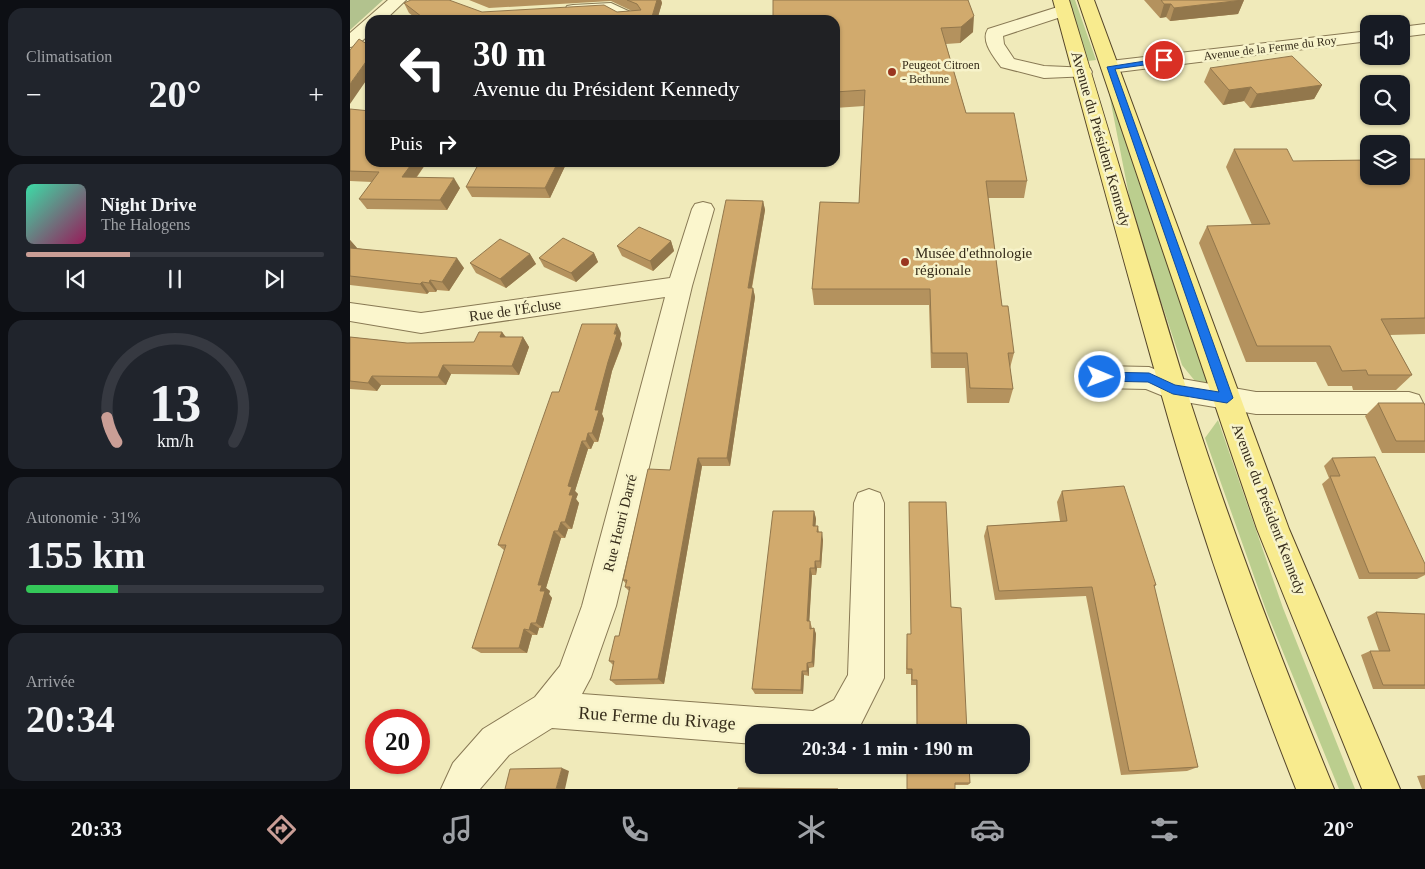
<!DOCTYPE html>
<html lang="fr">
<head>
<meta charset="utf-8">
<style>
  body { margin:0; font-family:Georgia,serif; background:#20242c; color:#f1f3f6; height:100vh; display:flex; flex-direction:column; font-size:19px; white-space:nowrap }
  * { box-sizing:border-box; margin:0 }
  p { font-size:16px; color:#9ea1a6 }
  .icon { flex:none; width:28px; height:28px; fill:none; stroke:currentColor; stroke-width:2; stroke-linecap:round; stroke-linejoin:round }
  .map { position:relative; flex:1; overflow:hidden }
  .details { display:flex; flex-direction:column; gap:8px; padding:8px; background:#0d0f14; width:350px }
  .details>* { flex:none }
  .guide { position:absolute; left:15px; top:15px; width:475px; height:152px; border-radius:15px; box-shadow:0 1px 4px #0004; background:#202124; color:#fff; overflow:hidden }
  .fabs { position:absolute; left:1010px; top:15px; display:grid; gap:10px }
  .fabs a { display:grid; place-items:center; width:50px; height:50px; border-radius:10px; background:#171b24; box-shadow:0 1px 4px #0004; font-size:25px }
  .speed { position:absolute; left:15px; top:709px; display:flex; gap:10px; font-size:25px; font-weight:700; text-align:center }
  .speed>* { display:grid; place-content:center; width:65px; height:65px; border-radius:50%; background:#171b24; box-shadow:0 1px 4px #0004; line-height:1 }
  .speed .limit { border:8px solid #d22; background:#fff; color:#111 }
  .pin { position:absolute; display:grid; place-items:center; width:42px; height:42px; color:#fff; margin:-21px; border:2px solid #fff; border-radius:50%; box-shadow:0 1px 5px #0007 }
  .me { position:absolute; width:55px; margin:-28px; rotate:91deg; stroke-linejoin:round; filter:drop-shadow(0 0 4px #0008) }
  .turn { display:flex; align-items:center; gap:18px; height:105px; padding:0 25px; font-size:22px }
  .turn .icon { width:65px; height:65px; stroke-width:2.5 }
  .turn b { display:block; font-size:35px; line-height:42px }
  .then { display:flex; align-items:center; height:48px; padding:0 25px; background:#0003; gap:10px; font-size:19px }
  .big { font-size:38px; font-weight:700; line-height:1.1 }
  .details .card { flex:1; display:flex; flex-direction:column; justify-content:center; gap:8px; min-width:0; padding:0 18px; border-radius:15px; background:#20242c }
  .details .dial { align-items:center; gap:0 }
  .dial svg { height:130px; overflow:visible; fill:none; stroke:#363941; stroke-width:7; stroke-linecap:round; text-anchor:middle }
  .dial text { fill:#f1f3f6; stroke:none }
  .song { display:flex; align-items:center; gap:15px }
  .cover { width:60px; height:60px; border-radius:8px; background:linear-gradient(135deg,hsl(160 70% 55%),hsl(330 70% 35%)) }
  .played { height:5px; border-radius:2px; background:linear-gradient(90deg,#ca9e96 35%,#363941 35%) }
  .keys { display:flex; justify-content:space-around; direction:ltr }
  .heat { display:flex; justify-content:space-between; align-items:center; font-size:28px; direction:ltr }
  .charge { height:8px; border-radius:4px; background:linear-gradient(90deg,#34c759 31%,#363941 0) }
  .trip { position:absolute; left:395px; top:724px; width:285px; height:50px; border-radius:15px; background:#171b24; box-shadow:0 1px 4px #0004; font-weight:700; line-height:50px; text-align:center }
  .tab-bar { display:flex; height:80px; justify-content:space-around; align-items:center; background:#090b0e; color:#9ea1a6 }
  .tab-bar .icon { width:35px; height:35px }
  .tab-bar .active { color:#ca9e96 }
  .tab-bar b { font-size:22px; color:#f1f3f6 }
  main { display:flex; flex:1; min-height:0 }
  .map>svg:first-child { display:block }
</style>
</head>
<body>
<main>
<section class="details">
<div class="card"><p>Climatisation</p>
<div class="heat"><a>−</a><b class="big">20°</b><a>+</a></div>
</div>
<div class="card">
<div class="song"><i class="cover"></i><div><b>Night Drive</b><p>The Halogens</p></div></div>
<div class="played"></div>
<div class="keys"><svg class="icon" aria-label="previous" viewBox="0 0 24 24"><path d="M18 5L8 12l10 7zM5 5v14"/></svg><svg class="icon" aria-label="pause" viewBox="0 0 24 24"><path d="M8 5v14M16 5v14"/></svg><svg class="icon" aria-label="next" viewBox="0 0 24 24"><path d="M6 5l10 7-10 7zM19 5v14"/></svg></div>
</div>
<div class="card dial"><svg viewBox="0 0 100 80">
<path d="M14 69A42 42 0 1 1 86 69"/>
<path d="M14 69A42 42 0 0 1 8 54" stroke="#ca9e96"/>
<text x="50" y="56" font-size="32" font-weight="700">13</text>
<text x="50" y="72" font-size="11">km/h</text>
</svg></div>
<div class="card"><p>Autonomie · 31%</p><b class="big">155 km</b><div class="charge"></div></div>
<div class="card"><p>Arrivée</p><b class="big">20:34</b></div>
</section>
<div class="map">
<svg width="1075" height="789" viewBox="0 0 1075 789">
  <rect width="100%" height="100%" fill="#f0eaba"/>
  <path fill="#bbce8e" d="M715 0H725L746 60 738 61 733 56Z
    M758 88 859 388 845 381 832 365 783 216Z
    M868 420 933 608 1005 789H989L917 613 855 438Z"/>
  <path fill="#b2c28e" d="M0 0H33L0 30Z"/>
  <g fill="none" stroke-linecap="round" stroke-linejoin="round">
    <g stroke="#887954" stroke-width="2">
      <path id="minor" d="M38 0H56L35 20H20V34L6 46 0 47V33Z
        M261 3 289 16 292 20H270L258 13 217 14 215 10 217 6 223 5Z
        M714 5 720 6 722 10 720 14 653 36 654 44 664 59 694 66 740 68 742 72 740 76 694 78 651 67C644 57 630 41 638 29Z
        M1075 24V34L1051 37V27Z
        M1019 31V41L760 73 753 71 751 67 753 63 760 61Z
        M353 202 361 204 364 209 342 286 266 606 241 677 232 694 463 711 484 700 498 675 504 503 508 493 519 489 530 493 534 503V678L510 726 498 732H404V744L202 728 159 755 130 789H91L103 763 133 729 185 697 210 666 232 606 315 297 71 333 0 321V303L71 313 320 278 342 209 345 204Z
        M750 366 799 367 827 378 906 392H1059L1069 395 1073 403 1069 411 1059 414H906L823 400 796 389 750 388 740 385 736 377 740 369Z"/>
    </g>
    <g stroke="#554529" stroke-width="2">
      <path id="major" d="M703 0H719C760 133 799 268 840 401 882 532 932 662 984 789H946C896 662 850 532 813 400 775 267 739 133 703 0Z
        M728 0H744L939 529 1050 789H1012L907 529Z"/>
    </g>
    <use href="#minor" fill="#fbf6cd" fill-rule="evenodd"/>
    <use href="#major" fill="#f8eb8e" fill-rule="evenodd"/>
  </g>
  <path fill="#b4925e" d="M119 0H311L312 3 307 20H68L59 13 54 3 132 12H267L282 11 261 1 139 8Z
    M618 0 623 32 610 43 596 44 616 113 677 181 674 198H638L652 306 664 353 660 368 663 389 659 403H617L615 368H581L579 305H464L462 289 509 203 514 106 485 108V20Z
    M794 0H894L888 14 820 21 816 17 810 18Z
    M860 68 972 85 964 99 900 108 894 101 873 105 854 82Z
    M0 109 20 162H77L67 177 110 188 97 210 17 209 9 199 22 182 0 181Z
    M884 149 943 161 1075 159V334L1040 335 1062 375 1046 390H1003L1002 386H978L966 362H896L849 243 857 226 902 225 876 167Z
    M217 162 200 198 122 197 116 187 177 166Z
    M413 201 415 210 402 288H403L405 297 380 466H352L314 684 266 685 260 680 263 665 259 661 269 636 279 591 275 587 276 584 273 580 320 470Z
    M0 240 7 248 114 268 99 291 87 290 86 292H79L77 294 0 285Z
    M321 241 324 251 303 271 272 256 267 246Z
    M244 253 248 262 226 282 194 267 189 258Z
    M180 254 186 264 156 288 126 273 120 263Z
    M152 332 156 337H173L179 347 169 375 101 374 96 385H31L27 391 0 389V337L57 343 124 342Z
    M271 333 270 339 272 344 271 348 262 371 252 414 254 419 248 442H244L241 449H238L225 491 228 494 226 499 229 503 222 529H218L215 538H211L196 588 200 591 199 594 202 598 193 628H189L187 635H182L177 653H131L122 648 155 551 148 545 209 392Z
    M1028 403 1075 406V453H1032L1015 416Z
    M982 458 1075 564V575L1067 579H1009L972 484 979 478 974 466Z
    M712 491 806 585 804 587 848 767 837 771 771 775 736 596 645 600 634 536 637 526 710 521 707 502Z
    M559 502 601 607 617 732H567L566 685H561V674H556L557 634H561Z
    M464 511 466 519 465 526H468L469 532 473 540 471 568H467L466 575H462L459 621H460L462 628H464L466 634 464 667 459 668V676L454 675 453 694H405L402 689Z
    M1026 612 1075 614V689H1023L1011 655 1020 651H1029L1017 617Z
    M557 765H619L620 783 618 785H605V789H557Z
    M1075 775V789H1072L1067 776Z"/>
  <path fill="#92774c" d="M307 0H311L312 3 307 20H301Z
    M894 0 888 14 820 21 824 8Z
    M814 4H821L816 17 810 18Z
    M624 16 623 32 610 43 611 27Z
    M20 56V75L0 104V84Z
    M972 85 964 99 900 108 907 94Z
    M901 87 894 101 873 105 879 90Z
    M63 162H77L59 187 52 177Z
    M208 162H217L200 198 195 188Z
    M104 178 110 188 97 210 90 200Z
    M413 201 415 210 400 297 398 288Z
    M0 240 7 248 0 256Z
    M321 241 324 251 303 271 300 261Z
    M244 253 248 262 226 282 221 273Z
    M180 254 186 264 156 288 150 279Z
    M107 258 114 268 99 291 92 282Z
    M80 280 87 290 86 292 79 283Z
    M72 282 79 292 77 294 70 284Z
    M403 288 405 297 380 466 377 458Z
    M267 324 271 333 270 339 272 344 262 371 252 414 254 419 248 442 242 433 245 410Z
    M152 332 158 341 150 337Z
    M173 337 179 347 169 375 162 366Z
    M93 365 101 374 96 385 88 377Z
    M22 376 31 385 27 391 18 383Z
    M238 433 244 442 241 449 236 441Z
    M232 441 238 449 225 491 228 494 226 499 229 503 222 529 215 522 219 495 218 486Z
    M348 458 352 466 314 684 308 679Z
    M464 511 466 519 465 533 463 526Z
    M211 522 218 529 215 538 208 531Z
    M204 531 211 538 196 588 200 591 199 594 202 598 193 628 186 623 190 591 188 585Z
    M472 532 473 540 471 568 470 561Z
    M465 561 467 568 466 575 465 568Z
    M460 568 462 575 459 627 457 621Z
    M181 623 189 628 187 635 179 630Z
    M464 628 466 634 464 667 462 662Z
    M174 629 182 635 177 653 169 648Z
    M457 663 459 668V676L457 671Z
    M452 671 454 675 453 694 451 690Z
    M212 768 219 771 215 789H206Z"/>
  <path fill="#d1aa6d" stroke="#92774c" d="M61 0H99L132 12 254 5 267 12 291 10 287 4 277 0H307L301 20H84L81 18 76 20 54 3Z
    M423 0H618L624 16 611 27 591 28 616 113H664L677 181H636L652 306H658L664 353H658L663 389 620 388 617 353H582L580 289H462L470 202 509 203 515 90 485 92V20H423Z
    M811 0H893L824 8 821 4H814Z
    M9 39 20 46V56L0 84V50Z
    M942 56 972 85 907 94 901 87 879 90 860 68Z
    M0 109 20 111V162H63L52 177 104 178 90 200 9 199 29 172 0 171Z
    M884 149H937L943 161 1019 160V176H1051V159H1075V318L1031 319 1062 375H1018L1016 370 992 371 980 346H907L857 226 920 224Z
    M179 162H208L195 188 116 187 128 165 177 166Z
    M376 200 413 201 398 288H403L377 458H348L308 679 260 680 264 661H259L265 636H269L280 587H275L277 580H273L298 469 320 470Z
    M289 227 321 241 300 261 267 246Z
    M213 238 244 253 221 273 189 258Z
    M150 239 180 254 150 279 120 263Z
    M0 248 107 258 92 282 80 280 79 283 72 282 70 284 0 276Z
    M232 324H267L264 334H267L258 362 245 410H249L242 433H238L236 441H232L218 486 222 487 219 495H223L215 522H211L208 531H204L188 585H192L190 591H195L186 623H181L179 630 174 629 169 648H122L156 545H148L202 392H209Z
    M129 332H152L150 337H173L162 366 93 365 88 377 22 376 18 383 0 381V337L57 343 124 342Z
    M1028 403H1074L1075 406V441H1046Z
    M1025 457 1075 564V573H1019L980 476H990L982 458Z
    M774 486 806 585H804L848 767 779 771 742 587 649 591 637 526 717 521 712 491Z
    M559 502H596L601 607 611 608 617 732H567V680H562V669H557V634H561Z
    M423 511H464L463 526H468L467 532H472L470 561H465V568H460L457 621H460V629L464 628 462 662 457 663V671H452L451 690 402 689Z
    M1026 612 1075 614V685H1033L1020 651H1040Z
    M557 765H619L620 783H605V789H557Z
    M212 768 206 789H155L160 769Z
    M388 788 488 789H388Z"/>
  <path fill="#1a73e8" stroke="#114b97" d="M814 58 816 59V62L765 69 883 398 877 403 823 394 798 382 750 381 744 377 750 372 799 373 825 385 869 392 757 67Z"/>
  <g fill="#9a3620" stroke="#f7f3ca" stroke-width="2">
    <circle cx="542" cy="72" r="5"/>
    <circle cx="555" cy="262" r="5"/>
  </g>
  <g text-anchor="middle" dominant-baseline="central" stroke-width="5" stroke-linejoin="round" paint-order="stroke">
    <g font-size="12" fill="#362c1a" stroke="#f7f3ca">
      <text transform="translate(920 48) rotate(-7)">Avenue de la Ferme du Roy</text>
    </g>
    <g font-size="12" fill="#362c1a" stroke="#f7f3ca" text-anchor="start">
      <text x="552" y="65">Peugeot Citroen<tspan x="552" dy="14">- Bethune</tspan></text>
    </g>
    <g font-size="15" fill="#362c1a" stroke="#f7f3ca">
      <text transform="translate(751 139) rotate(74)">Avenue du Président Kennedy</text>
      <text transform="translate(165 310) rotate(-8)">Rue de l'Écluse</text>
      <text transform="translate(919 509) rotate(69)">Avenue du Président Kennedy</text>
      <text transform="translate(270 523) rotate(-76)">Rue Henri Darré</text>
    </g>
    <g font-size="15" fill="#362c1a" stroke="#f7f3ca" text-anchor="start">
      <text x="565" y="253">Musée d'ethnologie<tspan x="565" dy="17">régionale</tspan></text>
    </g>
    <g font-size="18" fill="#362c1a" stroke="#f7f3ca">
      <text transform="translate(307 718) rotate(4)">Rue Ferme du Rivage</text>
    </g>
  </g>
</svg>
<div class="fabs">
<a><svg class="icon" aria-label="sound" viewBox="0 0 24 24"><path d="M4 9h4l5-4v14l-5-4H4zM17 9q2 3 0 6"/></svg></a>
<a><svg class="icon" aria-label="search" viewBox="0 0 24 24"><circle cx="10" cy="10" r="6"/><path d="M15 15l6 6"/></svg></a>
<a><svg class="icon" aria-label="layers" viewBox="0 0 24 24"><path d="M12 4l9 5-9 5-9-5zM3 14l9 5 9-5"/></svg></a>
</div>
<div class="speed"><div class="limit">20</div></div>
<div class="pin" style="left:814px;top:60px;background:#d93025"><svg class="icon" aria-label="arrive" viewBox="0 0 24 24"><path d="M6 21V4h12l-3 4 3 4H6"/></svg></div>
<svg class="me" style="left:750px;top:377px" viewBox="-20 -20 40 40"><circle r="17" fill="#1a73e8" stroke="#fff" stroke-width="3"/><path d="M0-11L8 9 0 5-8 9z" fill="#fff"/></svg>
<div class="trip">20:34 · 1 min · 190 m</div>
<div class="guide">
<div class="turn"><svg class="icon" aria-label="left" viewBox="0 0 24 24"><path d="M17 20v-9H6M10 6l-5 5 5 5"/></svg><div><b>30 m</b>Avenue du Président Kennedy</div></div>
<div class="then">Puis<svg class="icon" aria-label="right" viewBox="0 0 24 24"><path d="M7 20v-9h11M14 6l5 5-5 5"/></svg></div>
</div>
</div>
</main>
<nav class="tab-bar">
<b>20:33</b>
<svg class="icon active" aria-label="directions" viewBox="0 0 24 24"><path d="M12 3l9 9-9 9-9-9zM9 14v-3h6M13 9l2 2-2 2"/></svg>
<svg class="icon" aria-label="music" viewBox="0 0 24 24"><path d="M9 18V5l10-2v13"/><circle cx="6" cy="18" r="3"/><circle cx="16" cy="16" r="3"/></svg>
<svg class="icon" aria-label="phone" viewBox="0 0 24 24"><path d="M5 4h4l2 5-3 2q2 4 5 5l2-3 5 2v4C11 20 4 13 5 4z"/></svg>
<svg class="icon" aria-label="climate" viewBox="0 0 24 24"><path d="M12 3v18M4 7l16 10M4 17L20 7"/></svg>
<svg class="icon" aria-label="car" viewBox="0 0 24 24"><path d="M5 17H2v-5l4-1 3-4h7l3 4 3 1v5h-3M9 17h6M6 11h13"/><circle cx="7" cy="17" r="2"/><circle cx="17" cy="17" r="2"/></svg>
<svg class="icon" aria-label="filters" viewBox="0 0 24 24"><path d="M4 7h16M4 17h16"/><circle cx="9" cy="7" r="2"/><circle cx="15" cy="17" r="2"/></svg>
<b>20°</b>
</nav>
</body>
</html>
